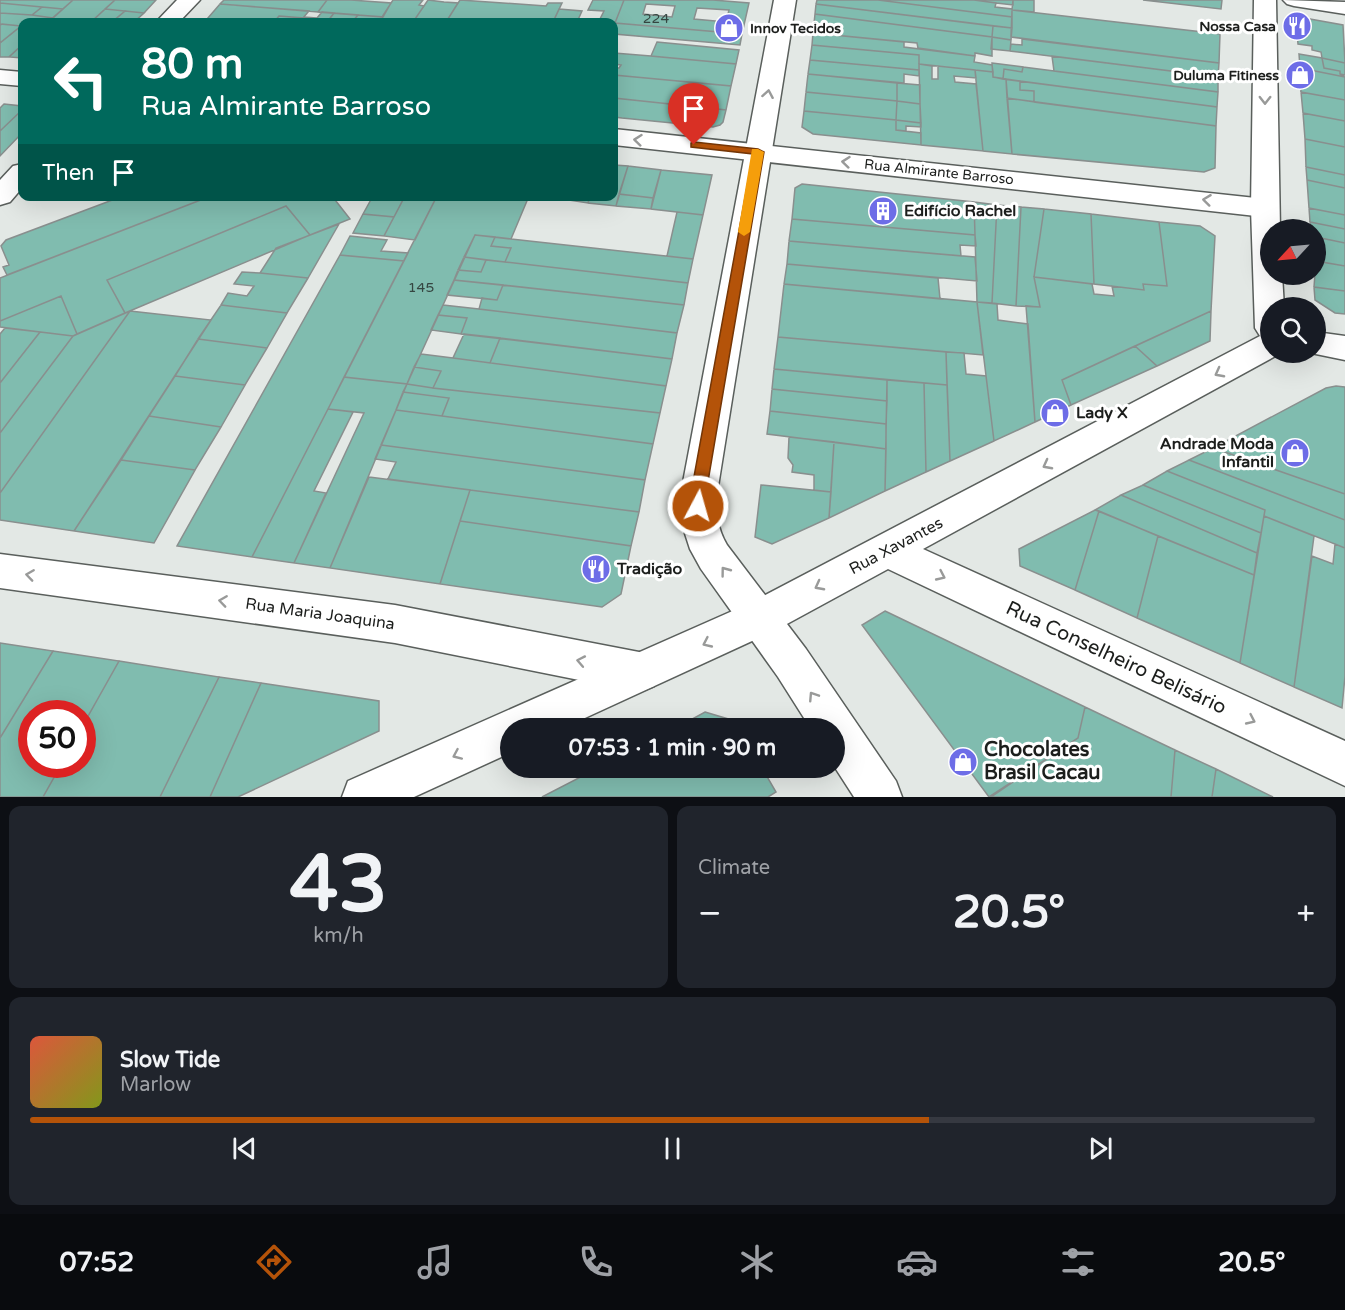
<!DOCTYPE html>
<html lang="en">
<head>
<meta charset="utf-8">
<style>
  body { margin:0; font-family:"Varela Round",sans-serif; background:#20242c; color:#f1f3f6; height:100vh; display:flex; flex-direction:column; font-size:22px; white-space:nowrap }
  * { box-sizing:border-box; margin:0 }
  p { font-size:20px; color:#9ea1a6 }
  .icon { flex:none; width:33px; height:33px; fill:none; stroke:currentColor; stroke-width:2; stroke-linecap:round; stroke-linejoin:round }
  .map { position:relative; height:797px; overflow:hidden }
  .drawer { display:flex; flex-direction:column; gap:9px; padding:9px; background:#0d0f14; flex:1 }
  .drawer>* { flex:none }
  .guide { position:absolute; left:18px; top:18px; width:600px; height:183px; border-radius:12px; box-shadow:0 6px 24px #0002; background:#00695c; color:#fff; overflow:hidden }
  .needle { width:39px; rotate:244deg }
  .tools { position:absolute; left:1260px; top:219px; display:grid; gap:12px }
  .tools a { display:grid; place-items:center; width:66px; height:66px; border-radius:50%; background:#171b24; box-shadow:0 6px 24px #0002; font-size:30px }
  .speed { position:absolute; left:18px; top:700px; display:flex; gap:12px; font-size:30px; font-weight:700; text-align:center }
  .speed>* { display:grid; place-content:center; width:78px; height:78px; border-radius:50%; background:#171b24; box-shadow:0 6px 24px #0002; line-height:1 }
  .speed .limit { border:9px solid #d22; background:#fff; color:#111 }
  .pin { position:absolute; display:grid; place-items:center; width:51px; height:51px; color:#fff; margin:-62px -26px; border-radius:50% 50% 50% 0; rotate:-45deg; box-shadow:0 0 6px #0007 }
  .pin .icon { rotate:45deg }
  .me { position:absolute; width:66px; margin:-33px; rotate:6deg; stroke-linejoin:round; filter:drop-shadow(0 0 4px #0008) }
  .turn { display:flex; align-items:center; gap:21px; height:126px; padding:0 24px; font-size:27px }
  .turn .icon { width:78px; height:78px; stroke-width:2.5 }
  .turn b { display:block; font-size:42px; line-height:51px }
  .then { display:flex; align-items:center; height:57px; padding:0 24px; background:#0003; gap:12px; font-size:22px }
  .big { font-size:45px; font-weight:700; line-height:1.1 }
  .drawer .widget { flex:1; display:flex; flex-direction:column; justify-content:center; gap:9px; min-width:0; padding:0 21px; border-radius:12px; background:#20242c }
  .drawer .dial { align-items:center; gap:0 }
  .dial b { font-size:78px; line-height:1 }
  .song { display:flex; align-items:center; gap:18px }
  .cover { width:72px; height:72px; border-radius:9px; background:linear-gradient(135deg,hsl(10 70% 55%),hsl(70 70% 35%)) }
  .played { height:6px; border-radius:3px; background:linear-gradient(90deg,#b45309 70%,#363941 70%) }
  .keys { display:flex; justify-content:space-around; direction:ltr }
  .heat { display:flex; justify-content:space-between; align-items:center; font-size:33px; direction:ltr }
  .drawer .tiles { flex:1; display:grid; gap:9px; grid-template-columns:1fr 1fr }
  .widget:last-child { grid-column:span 2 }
  .trip { position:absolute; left:500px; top:718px; width:345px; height:60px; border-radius:30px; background:#171b24; box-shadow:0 6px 24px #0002; font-weight:700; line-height:60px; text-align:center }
  .tabs { display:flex; height:96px; justify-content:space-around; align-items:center; background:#090b0e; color:#9ea1a6 }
  .tabs .icon { width:42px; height:42px }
  .tabs .current { color:#b45309 }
  .tabs b { font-size:27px; color:#f1f3f6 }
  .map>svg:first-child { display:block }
</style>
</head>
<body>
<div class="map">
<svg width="1345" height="797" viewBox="0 0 1345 797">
  <rect width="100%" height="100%" fill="#e3e8e5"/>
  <path fill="#80bcaf" stroke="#898f8e" stroke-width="1.5" fill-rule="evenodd" d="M0 0H73L63 9 0 3Z
    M73 0H115L91 22H48Z
    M115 0H156L144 13 105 9Z
    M224 0H327L318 12 220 4Z
    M327 0H351L391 3 383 17 318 12Z
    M393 0H423L419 5 424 6 413 22 380 20Z
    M428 0 444 2 458 3 446 22H413Z
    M460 0 546 6 548 3H562L553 22H446Z
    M593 0H624L615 23 599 21 604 11 588 10Z
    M624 0H713L749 3 742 34 615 23ZM646 4 675 6 672 17 643 14ZM697 8 729 10 726 22 694 19Z
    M817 0H878L1012 17V28L816 4Z
    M878 0H974L996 3 995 7 1012 9V17Z
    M974 0H1013V5L996 3Z
    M1013 0H1034V12L1012 10Z
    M1143 0H1222L1221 9Z
    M0 3 42 7 32 15 0 13Z
    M220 4 309 11 303 18 279 16 274 22 207 19Z
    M816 4 993 26 992 37 815 14Z
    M42 7 63 9 53 18 32 15Z
    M105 9 125 11 112 22H91Z
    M559 9 582 11 577 22H553Z
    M1012 10 1220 34 1219 63 1011 37Z
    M125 11 144 13 134 22H112Z
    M322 12 334 13 327 22H300L304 17 317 18Z
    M0 13 32 15 53 18 48 22H22L21 26 0 24Z
    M334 13 358 15 352 22 328 21Z
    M815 14 992 37V56L975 53V56L918 48 917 43 813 33Z
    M358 15 383 17 379 22H352Z
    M279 16 303 18 300 22H274Z
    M578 19 615 23 742 34 740 45 614 34V22H577Z
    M1310 19 1343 25 1345 63 1322 58 1321 52 1312 50V46L1298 44 1296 21Z
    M2 24 21 26 0 43V25Z
    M21 26 22 45 9 57H0V43Z
    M993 26 1012 28 1011 40 992 37Z
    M813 33 904 42V47L975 56 974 62 992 65 993 72 919 64V55L812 45Z
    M992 37 1011 40 1010 51 991 49Z
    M1022 39 1219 63 1218 77 1010 51 1011 44 1022 45Z
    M657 42 739 50 736 64 651 56Z
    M22 45V58L9 57Z
    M812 45 919 55V70L810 60Z
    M614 53 651 56 736 64 731 86 614 75V68H619L621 65 614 64Z
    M1299 54 1322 58 1324 68 1340 71V74L1345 77 1300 68Z
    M1052 56 1218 77V92L1054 71Z
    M1322 58 1345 63V75L1340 74V71L1324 68Z
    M810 60 919 70V76L904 74V83L808 74Z
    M992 63 1023 67 1022 72 1004 69 1003 79 993 77Z
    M919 64 932 66V79H938V66L975 70 976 78 954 76 955 82 976 84 983 151 921 145Z
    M1023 67 1218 92 1217 107 1003 79 1004 69 1022 72Z
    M1300 68 1345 77V100L1301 92Z
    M975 70 993 72V77L1006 79 1012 154 983 151Z
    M808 74 897 83V101L806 92Z
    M614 75 731 86 726 110 614 98Z
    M1006 79 1020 81V90L1034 91V102L1007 98Z
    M1020 81 1217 107 1216 126 1034 102V91L1020 90Z
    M897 83 920 85V104L897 101Z
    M806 92 897 101 896 120 804 111Z
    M1301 92 1345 100V121L1303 113Z
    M614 98 689 106 726 110 723 122 720 125 713 127 622 118 614 117Z
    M1007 98 1216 126 1215 168 1204 172 1012 154Z
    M897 101 920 104 921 123 896 120Z
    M4 104 22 106V110L0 131V108Z
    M22 110V133L0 156V131Z
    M804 111 896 120V130L921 133V145L813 134 802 127Z
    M1303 113 1345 121V147L1305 139Z
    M896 120 921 123V127L906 126V131L896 130Z
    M1305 139 1345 147V175L1306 167Z
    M614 165 628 166 616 206 588 203 590 196H614Z
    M628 166 661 170 653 198 619 194Z
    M1306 167 1345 175V188L1307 180Z
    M661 170 712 175 703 215 651 209Z
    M1307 180 1345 188V215L1309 208Z
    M802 184 974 202 975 235 792 219 795 188Z
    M619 194 653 198 651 209 616 206Z
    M123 196H211L7 275 3 267 9 265 1 246 6 240Z
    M211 196H332L350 219 310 235 286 206 107 280 125 313 77 334 61 296 0 321V278Z
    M373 196H405L394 217 363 214Z
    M405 196H437L415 240 384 236Z
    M437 196H529L511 239 475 235 407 384 344 377Z
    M569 196H590L588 203 568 200Z
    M974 202 997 205 992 303 977 302Z
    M997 205 1021 207 1016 306 992 303Z
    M286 206 310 235 125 313 107 280Z
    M1021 207 1044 209 1034 277 1040 307 1016 306Z
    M1309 208 1345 215V229L1310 222Z
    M1044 209 1091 214 1094 284 1034 277Z
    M677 212 703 215 693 259 667 256Z
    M363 214 394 217 384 236 353 233Z
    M1091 214 1159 222 1167 286 1143 284 1144 290 1094 284Z
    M792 219 975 235 976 246 960 245 961 256 789 241Z
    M1159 222 1200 226 1215 236 1211 311 1062 380 1071 405 1035 422 1026 306 1040 307 1034 277 1092 284 1094 294 1114 296 1112 286 1144 290 1143 284 1167 286Z
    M1310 222 1345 229V243L1316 237V230H1311Z
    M339 224 308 278 260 273 276 248Z
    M475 235 495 237 491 246 511 248 505 262 464 257Z
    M350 236 387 240 381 251 408 253 404 261 340 255Z
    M495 237 511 239 693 259 688 283 505 262 511 248 491 246Z
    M1316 237 1345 243V266L1316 261Z
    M789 241 975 257 977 281 787 264Z
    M340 255 404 261 252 557 177 546Z
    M464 257 486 260 481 272 458 270Z
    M486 260 505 262 688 283 684 305 454 280 458 270 481 272Z
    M1316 261 1345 266V291L1314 287Z
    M787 264 938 278 940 299 784 284Z
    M242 272 260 273 308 278 287 313 221 305 228 293 247 296 254 286 234 284Z
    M454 280 503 285 497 300 447 295Z
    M784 284 977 302 983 355 778 337Z
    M503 285 684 305 677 333 479 309 482 298 497 300Z
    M1314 287 1345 291V314L1335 313 1315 300Z
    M61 296 77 334 73 336 0 327V321Z
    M977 302 997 304 998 320 1028 324 1035 422 994 441Z
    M221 305 287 313 267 348 198 339Z
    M443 305 479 309 677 333 672 359 461 334 467 318 438 315Z
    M130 311 0 493V433L73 336Z
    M130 311 211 320 74 531 0 520V493Z
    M1211 311 1210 341 1157 366 1135 346Z
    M438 315 467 318 461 334 431 330Z
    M5 328 40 332 0 383V334Z
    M40 332 73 336 0 433V383Z
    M464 334 500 338 490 363 453 358Z
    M778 337 946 352 947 385 774 369Z
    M500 338 672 359 666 386 490 363Z
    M198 339 267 348 245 385 175 376Z
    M1135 346 1157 366 1071 405 1062 380Z
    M946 352 964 353 966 374 986 376 994 441 950 461Z
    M421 354 453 358 666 386 660 413 433 388 441 371 414 367Z
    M414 367 441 371 433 388 407 384Z
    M774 369 887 380V401L772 389Z
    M175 376 245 385 221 427 149 416Z
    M344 377 407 384 330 568 294 563 364 413 328 409Z
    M887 380 924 383 926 472 885 491Z
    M924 383 947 385 950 461 926 472Z
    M407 384 433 388 660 413 653 444 442 416 449 398 403 392Z
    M1336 386 1345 387V494L1213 448 1326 388Z
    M772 389 887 401 886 424 770 411Z
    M403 392 449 398 442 416 396 410Z
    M328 409 353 412 314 491 326 493 294 563 252 557Z
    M396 410 442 416 653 444 645 480 381 445Z
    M770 411 886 424V449L767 434Z
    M149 416 221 427 195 470 121 460Z
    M789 437 834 442 831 492 814 490V475L792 472 793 465 788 458Z
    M834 442 886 449 885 491 829 518Z
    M381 445 645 480 639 512 470 490 388 479 396 462 375 459Z
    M1213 448 1345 494V520L1189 460Z
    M121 460 195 470 154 543 74 531Z
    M1189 460 1345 520V548L1264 516 1265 510 1167 471Z
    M1167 471 1265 510 1261 533 1143 485Z
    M369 477 470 490 440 584 330 568Z
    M761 485 831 492 829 518 772 544 755 537Z
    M1143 485 1261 533 1257 553 1121 495Z
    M470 490 639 512 631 546 460 521Z
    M1121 495 1257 553 1254 575 1095 510Z
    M1095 510 1099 511 1075 590 1020 566 1019 549Z
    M1099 511 1158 536 1137 618 1075 590Z
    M1264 516 1314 536 1294 687 1240 663Z
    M460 521 631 546 621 594 602 607 440 584Z
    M1158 536 1254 575 1240 663 1137 618Z
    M1335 544 1345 548V676L1342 708 1294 687 1312 556 1333 564Z
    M885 611 1085 707 1078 738 989 797 862 625Z
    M0 643 53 651 0 738Z
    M53 651 119 661 82 727V714H32V765H61L43 797H0V738Z
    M119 661 219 677 160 797H43L61 765H82V727Z
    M219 677 261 683 210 797H160Z
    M261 683 379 701V731L238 797H210Z
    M1085 707 1175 750 1171 797H991L1078 738Z
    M705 712 735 721 740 729H674Z
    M1175 750 1216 769 1212 797H1171Z
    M762 768 776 792 768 797H542L598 768Z
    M1216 769 1273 797H1212Z"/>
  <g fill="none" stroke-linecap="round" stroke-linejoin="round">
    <g stroke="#5a5f5c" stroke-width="3">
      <path id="minor" d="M177 0H200L179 22H156Z
        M1283 0 1345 2V14L1294 6 1287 4Z
        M0 70 22 72V86L0 84Z
        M614 129 1265 199 1275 202 1279 208 1275 214 1265 217 614 145Z
        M22 164V188L10 202 0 205V180L13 166Z
        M1316 332 1345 336V360L1306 352H1316Z
        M0 554 395 605 639 652 654 658 660 672 654 686 639 692 395 643 0 588Z"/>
    </g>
    <g stroke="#5a5f5c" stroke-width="3">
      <path id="tertiary" d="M1254 0H1276L1280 230H1270V274H1282L1284 308H1270V352L1281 353 923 549 1345 741V786L888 569 774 631 561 729H510V753L414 797H342L348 781 746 605 1260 336 1255 328 1251 208Z"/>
    </g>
    <g stroke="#5a5f5c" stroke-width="3">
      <path id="secondary" d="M774 0H796L717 493C716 513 717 528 727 545L806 649 896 781 902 797H854L834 766V729H811L778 677 701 569 690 549 680 518 681 493Z"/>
    </g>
    <use href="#minor" fill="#fff" fill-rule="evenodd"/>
    <use href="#tertiary" fill="#fff" fill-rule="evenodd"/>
    <use href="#secondary" fill="#fff" fill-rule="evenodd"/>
  </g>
  <defs><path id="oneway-chevron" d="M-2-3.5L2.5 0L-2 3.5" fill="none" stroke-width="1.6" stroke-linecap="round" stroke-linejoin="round" transform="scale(1.5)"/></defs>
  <g stroke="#999a99">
    <use href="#oneway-chevron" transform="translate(768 94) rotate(-80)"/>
    <use href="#oneway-chevron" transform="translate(1265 100) rotate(90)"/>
    <use href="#oneway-chevron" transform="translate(638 140) rotate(-174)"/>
    <use href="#oneway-chevron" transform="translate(846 162) rotate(-174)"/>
    <use href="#oneway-chevron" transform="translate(1207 200) rotate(-173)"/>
    <use href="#oneway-chevron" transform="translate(1219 373) rotate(152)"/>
    <use href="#oneway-chevron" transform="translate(1047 465) rotate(152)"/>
    <use href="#oneway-chevron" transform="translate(725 571) rotate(-127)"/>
    <use href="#oneway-chevron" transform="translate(30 575) rotate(-172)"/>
    <use href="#oneway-chevron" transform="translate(941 576) rotate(25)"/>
    <use href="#oneway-chevron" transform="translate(819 586) rotate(152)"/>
    <use href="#oneway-chevron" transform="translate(223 601) rotate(-172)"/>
    <use href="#oneway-chevron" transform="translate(707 643) rotate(155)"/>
    <use href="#oneway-chevron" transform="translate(581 661) rotate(-169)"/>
    <use href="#oneway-chevron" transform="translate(813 696) rotate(-123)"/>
    <use href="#oneway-chevron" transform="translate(1251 720) rotate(25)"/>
    <use href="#oneway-chevron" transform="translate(457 755) rotate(156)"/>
  </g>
  <path fill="#b45309" stroke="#753606" stroke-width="1.5" d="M694 142 758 149 764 152 706 493 704 510 698 512 693 510 691 493 753 154 691 147V143Z"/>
  <path fill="#f59e0b" d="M752 149H758L764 152 750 232 744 236 738 232Z"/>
  <defs>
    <g id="restaurant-disc" transform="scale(1.5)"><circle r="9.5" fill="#6d6de7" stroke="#fff"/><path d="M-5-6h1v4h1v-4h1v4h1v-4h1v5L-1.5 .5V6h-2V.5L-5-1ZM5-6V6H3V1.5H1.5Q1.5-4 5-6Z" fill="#fff"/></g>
    <g id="shop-disc" transform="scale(1.5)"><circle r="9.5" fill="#6d6de7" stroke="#fff"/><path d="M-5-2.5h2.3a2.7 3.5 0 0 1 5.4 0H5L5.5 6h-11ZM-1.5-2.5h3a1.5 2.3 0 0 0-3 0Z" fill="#fff"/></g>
    <g id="building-disc" transform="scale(1.5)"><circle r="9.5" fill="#6d6de7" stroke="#fff"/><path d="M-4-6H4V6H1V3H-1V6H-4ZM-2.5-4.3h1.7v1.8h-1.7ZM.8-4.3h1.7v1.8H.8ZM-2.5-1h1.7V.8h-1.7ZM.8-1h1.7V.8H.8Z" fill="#fff"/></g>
  </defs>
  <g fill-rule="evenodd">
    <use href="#restaurant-disc" x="1297" y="26"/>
    <use href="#shop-disc" x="729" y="28"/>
    <use href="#shop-disc" x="1300" y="75"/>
    <use href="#building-disc" x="883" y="211"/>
    <use href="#shop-disc" x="1055" y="413"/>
    <use href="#shop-disc" x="1295" y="453"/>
    <use href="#restaurant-disc" x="596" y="569"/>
    <use href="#shop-disc" x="963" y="762"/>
  </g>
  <g text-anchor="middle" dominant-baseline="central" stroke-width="6" stroke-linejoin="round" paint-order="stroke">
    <g font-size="14" fill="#354641">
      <text x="656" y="18">224</text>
      <text x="421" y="287">145</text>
    </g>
    <g font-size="14" font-weight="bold" fill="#1c1e1c" stroke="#fff" text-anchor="end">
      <text x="1276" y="26">Nossa Casa</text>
      <text x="750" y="28" text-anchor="start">Innov Tecidos</text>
      <text x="1279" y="75">Duluma Fitiness</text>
    </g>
    <g font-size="14" fill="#1c1e1c" stroke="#fff">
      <text transform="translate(939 172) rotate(6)">Rua Almirante Barroso</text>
    </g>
    <g font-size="16" font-weight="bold" fill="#1c1e1c" stroke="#fff" text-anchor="start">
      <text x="904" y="211">Edifício Rachel</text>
      <text x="1076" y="413">Lady X</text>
      <text x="1274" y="444" text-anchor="end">Andrade Moda<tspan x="1274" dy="18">Infantil</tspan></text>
      <text x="617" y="569">Tradição</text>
    </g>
    <g font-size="16" fill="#1c1e1c" stroke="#fff">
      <text transform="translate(896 546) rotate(-28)">Rua Xavantes</text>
      <text transform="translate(320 614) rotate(8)">Rua Maria Joaquina</text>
    </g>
    <g font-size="20" fill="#1c1e1c" stroke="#fff">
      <text transform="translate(1116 658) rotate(25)">Rua Conselheiro Belisário</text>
    </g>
    <g font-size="20" font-weight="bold" fill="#1c1e1c" stroke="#fff" text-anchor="start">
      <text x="984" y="750">Chocolates<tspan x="984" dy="23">Brasil Cacau</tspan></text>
    </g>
  </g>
</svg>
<div class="tools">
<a><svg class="needle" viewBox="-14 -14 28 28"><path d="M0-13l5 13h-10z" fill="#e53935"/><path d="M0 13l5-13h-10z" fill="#9ea1a6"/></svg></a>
<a><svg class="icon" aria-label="search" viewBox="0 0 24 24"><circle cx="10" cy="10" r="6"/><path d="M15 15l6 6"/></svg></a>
</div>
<div class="speed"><div class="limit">50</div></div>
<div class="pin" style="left:694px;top:145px;background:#d93025"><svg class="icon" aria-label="arrive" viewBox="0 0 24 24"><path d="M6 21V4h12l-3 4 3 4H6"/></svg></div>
<svg class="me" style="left:698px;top:506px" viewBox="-20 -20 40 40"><circle r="17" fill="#b45309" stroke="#fff" stroke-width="3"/><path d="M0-11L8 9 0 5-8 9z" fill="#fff"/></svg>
<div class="trip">07:53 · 1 min · 90 m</div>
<div class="guide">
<div class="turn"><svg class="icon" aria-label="left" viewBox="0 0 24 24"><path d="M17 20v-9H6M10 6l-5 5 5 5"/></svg><div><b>80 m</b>Rua Almirante Barroso</div></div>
<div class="then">Then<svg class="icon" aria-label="arrive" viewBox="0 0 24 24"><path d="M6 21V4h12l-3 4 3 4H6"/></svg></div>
</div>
</div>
<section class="drawer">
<div class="tiles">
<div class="widget dial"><b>43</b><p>km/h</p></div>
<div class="widget"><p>Climate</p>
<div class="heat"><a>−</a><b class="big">20.5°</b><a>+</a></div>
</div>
<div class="widget">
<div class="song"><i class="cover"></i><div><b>Slow Tide</b><p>Marlow</p></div></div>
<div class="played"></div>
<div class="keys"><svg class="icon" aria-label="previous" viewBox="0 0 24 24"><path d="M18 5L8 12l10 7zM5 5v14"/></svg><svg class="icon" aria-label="pause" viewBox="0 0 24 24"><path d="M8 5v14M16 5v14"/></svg><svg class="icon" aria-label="next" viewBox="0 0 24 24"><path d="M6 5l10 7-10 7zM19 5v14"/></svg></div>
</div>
</div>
</section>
<nav class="tabs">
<b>07:52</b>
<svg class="icon current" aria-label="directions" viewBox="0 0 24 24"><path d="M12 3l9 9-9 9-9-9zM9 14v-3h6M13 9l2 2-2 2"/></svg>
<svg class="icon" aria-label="music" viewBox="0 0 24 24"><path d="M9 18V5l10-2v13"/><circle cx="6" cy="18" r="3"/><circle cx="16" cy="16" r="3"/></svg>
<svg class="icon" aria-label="phone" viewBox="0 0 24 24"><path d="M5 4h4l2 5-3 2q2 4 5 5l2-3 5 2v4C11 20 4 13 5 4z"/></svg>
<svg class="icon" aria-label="climate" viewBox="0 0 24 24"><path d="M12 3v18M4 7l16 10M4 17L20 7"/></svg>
<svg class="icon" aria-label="car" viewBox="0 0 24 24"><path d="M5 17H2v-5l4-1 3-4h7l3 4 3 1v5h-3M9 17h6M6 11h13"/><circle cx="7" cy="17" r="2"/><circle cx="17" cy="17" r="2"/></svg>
<svg class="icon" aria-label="filters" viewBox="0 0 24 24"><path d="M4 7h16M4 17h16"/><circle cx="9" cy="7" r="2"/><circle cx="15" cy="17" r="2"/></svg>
<b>20.5°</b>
</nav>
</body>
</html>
